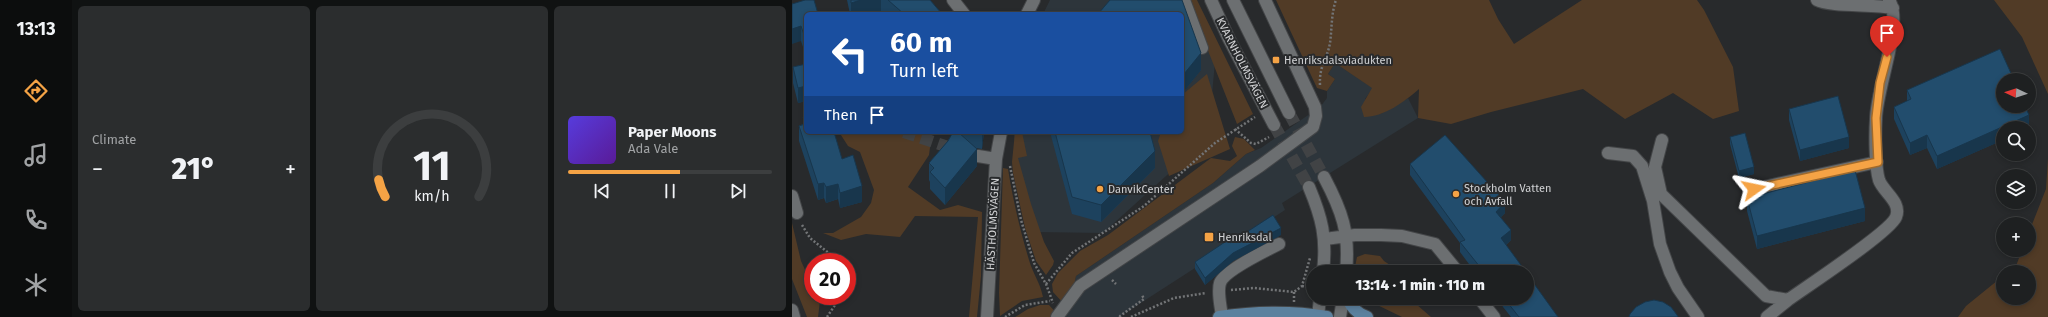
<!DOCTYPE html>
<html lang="en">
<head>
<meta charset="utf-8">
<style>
  body { margin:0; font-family:"Fira Sans",sans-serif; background:#2b2d2e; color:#f1f3f6; height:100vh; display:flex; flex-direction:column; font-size:15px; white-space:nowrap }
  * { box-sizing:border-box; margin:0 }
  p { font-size:13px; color:#a1a3a5 }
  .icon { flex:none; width:22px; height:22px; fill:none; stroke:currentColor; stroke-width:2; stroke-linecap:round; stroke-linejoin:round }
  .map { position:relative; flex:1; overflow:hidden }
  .details { display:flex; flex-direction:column; gap:6px; padding:6px; background:#101212; width:720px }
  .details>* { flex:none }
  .banner { position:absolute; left:12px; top:12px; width:380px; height:122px; border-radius:6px; box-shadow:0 2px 6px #0003,0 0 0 1px #3c3e3f; background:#1a4fa0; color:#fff; overflow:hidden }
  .needle { width:26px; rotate:274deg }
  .buttons { position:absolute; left:1204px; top:73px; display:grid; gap:8px }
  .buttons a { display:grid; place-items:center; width:40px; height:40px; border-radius:50%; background:#1e2021; box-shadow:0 2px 6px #0003,0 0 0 1px #3c3e3f; font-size:20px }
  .speed { position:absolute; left:12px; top:253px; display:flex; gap:8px; font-size:20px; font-weight:700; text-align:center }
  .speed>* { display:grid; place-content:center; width:52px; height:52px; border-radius:50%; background:#1e2021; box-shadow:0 2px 6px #0003,0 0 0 1px #3c3e3f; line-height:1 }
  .speed .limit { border:6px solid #d22; background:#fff; color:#111 }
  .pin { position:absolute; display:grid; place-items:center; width:34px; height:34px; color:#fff; margin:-41px -17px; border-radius:50% 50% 50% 0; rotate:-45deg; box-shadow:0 0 4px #0007 }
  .pin .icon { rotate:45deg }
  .me { position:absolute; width:44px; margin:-22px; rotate:78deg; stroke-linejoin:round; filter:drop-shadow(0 0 3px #0008) }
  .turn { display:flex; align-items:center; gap:14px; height:84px; padding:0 20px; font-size:18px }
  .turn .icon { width:52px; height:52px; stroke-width:2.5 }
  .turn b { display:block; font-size:28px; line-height:34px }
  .then { display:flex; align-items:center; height:38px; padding:0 20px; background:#0003; gap:8px; font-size:15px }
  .big { font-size:30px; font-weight:800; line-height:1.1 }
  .details .widget { flex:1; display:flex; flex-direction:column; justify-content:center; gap:6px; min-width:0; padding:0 14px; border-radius:6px; background:#2b2d2e }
  .details .dial { align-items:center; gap:0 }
  .dial svg { height:104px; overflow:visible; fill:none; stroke:#3c3e3f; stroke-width:7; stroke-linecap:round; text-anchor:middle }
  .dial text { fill:#f1f3f6; stroke:none }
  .song { display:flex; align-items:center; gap:12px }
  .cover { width:48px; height:48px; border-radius:6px; background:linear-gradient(135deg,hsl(250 70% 55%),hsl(270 70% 35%)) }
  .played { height:4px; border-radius:2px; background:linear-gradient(90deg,#f5a345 55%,#3c3e3f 55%) }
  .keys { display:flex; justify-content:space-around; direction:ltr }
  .heat { display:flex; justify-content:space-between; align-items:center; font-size:22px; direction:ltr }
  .details .tiles { flex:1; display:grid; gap:6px; grid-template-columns:repeat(3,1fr) }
  .trip { position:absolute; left:514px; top:265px; width:228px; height:40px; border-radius:20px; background:#1e2021; box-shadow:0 2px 6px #0003,0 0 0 1px #3c3e3f; font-weight:800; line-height:40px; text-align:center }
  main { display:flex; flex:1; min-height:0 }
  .tab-bar { display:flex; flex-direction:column; width:72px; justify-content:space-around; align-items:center; background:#0c0d0d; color:#a1a3a5 }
  .tab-bar .icon { width:28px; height:28px }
  .tab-bar .selected { color:#f5a345 }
  .tab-bar b { font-size:18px; color:#f1f3f6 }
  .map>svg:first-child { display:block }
</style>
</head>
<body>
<main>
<nav class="tab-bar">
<b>13:13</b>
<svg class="icon selected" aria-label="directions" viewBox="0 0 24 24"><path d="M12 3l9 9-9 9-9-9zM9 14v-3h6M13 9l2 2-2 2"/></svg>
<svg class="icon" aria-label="music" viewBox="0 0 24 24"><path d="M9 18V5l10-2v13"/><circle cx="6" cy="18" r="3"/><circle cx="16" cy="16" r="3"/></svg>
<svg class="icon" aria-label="phone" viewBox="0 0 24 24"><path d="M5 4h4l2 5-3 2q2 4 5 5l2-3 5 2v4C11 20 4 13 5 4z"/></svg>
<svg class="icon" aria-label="climate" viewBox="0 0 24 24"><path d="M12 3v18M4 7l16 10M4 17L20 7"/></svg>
</nav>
<section class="details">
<div class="tiles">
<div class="widget"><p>Climate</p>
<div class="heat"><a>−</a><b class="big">21°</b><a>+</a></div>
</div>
<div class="widget dial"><svg viewBox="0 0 100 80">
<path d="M14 69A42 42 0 1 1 86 69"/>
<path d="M14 69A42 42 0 0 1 9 56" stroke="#f5a345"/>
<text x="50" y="56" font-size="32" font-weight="700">11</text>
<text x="50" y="72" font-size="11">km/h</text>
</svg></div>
<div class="widget">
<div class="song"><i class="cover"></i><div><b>Paper Moons</b><p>Ada Vale</p></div></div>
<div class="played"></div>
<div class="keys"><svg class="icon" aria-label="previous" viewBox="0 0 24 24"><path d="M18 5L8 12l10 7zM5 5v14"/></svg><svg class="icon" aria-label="pause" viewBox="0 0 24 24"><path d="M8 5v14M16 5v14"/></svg><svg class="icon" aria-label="next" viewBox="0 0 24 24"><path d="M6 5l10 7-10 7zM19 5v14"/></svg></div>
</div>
</div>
</section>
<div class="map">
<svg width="1256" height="317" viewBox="0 0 1256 317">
  <rect width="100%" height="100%" fill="#282a2c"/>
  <path fill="#2d353b" d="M258 0H398L423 62 416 138 311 233 243 232 223 158 222 132H390V14H251Z
    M543 63 581 88 573 99 588 114 616 98 626 118 490 203 493 210 327 317H264L278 303 284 276 421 183 454 154 469 148 529 106 535 98V91L543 79 536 74Z"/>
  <path fill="#513b26" d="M396 0H405L461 114 445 124Z
    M484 0H697L706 19 722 44 790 0H905L912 10 941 67 947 111 921 119 881 93 833 119 791 89 699 112 659 124 626 118 627 89C612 102 592 117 572 117L569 107 580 88 543 63 536 74 543 79 535 91 525 88Z
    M1202 0H1256V94L1230 37Z
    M415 74 438 149 377 176 366 141 369 132H390V95Z
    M47 132H140L137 155 116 187 148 210 166 205 190 212 189 276 185 317H177L186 217 123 216 108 237 74 234 49 240 31 233H41L69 217 79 203 82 190 68 152 56 146Z
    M223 132H230L235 156 226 158 239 204 252 242 262 261 261 265 254 275 244 261 233 228 221 173 220 162Z
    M443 137 452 139 463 150 454 154 421 183 284 276 278 303H271L261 292 260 284 266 273 288 251 316 235 419 158 438 161 445 156 440 146Z
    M1256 158V317H1166L1174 306 1211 276V298H1237V272H1217L1224 266 1230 250H1237V232L1254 189Z
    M211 168 216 169C221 200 228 230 237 260 241 274 248 282 251 297L230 301 208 316 207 293Z
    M0 223 9 261 21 287V296H25L28 301 26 317H15L0 279Z
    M573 254 588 256 592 261 598 265 593 272H562L565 257Z
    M571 298H617L639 317H610Z
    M248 305H257L268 317H223L236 309Z"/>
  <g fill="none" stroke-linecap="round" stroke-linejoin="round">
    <path stroke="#414345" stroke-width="12" stroke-dasharray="12 6" stroke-linecap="butt" d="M497 113 532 177
      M482 125 517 187
      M112 132 168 151"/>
    <g stroke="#434547" stroke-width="14">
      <path id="minor" d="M161 0 172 14
        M392 0 410 48
        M419 0 437 39 482 125
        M441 0 497 113
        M1025 0C1038 7 1082 4 1101 8
        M235 14 242 0
        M870 140 863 167 869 194 974 296 996 300C1014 287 1098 232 1104 217 1110 202 1091 192 1087 180 1083 167 1083 133 1084 119 1084 89 1112 22 1097 0
        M816 153 841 156 850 166 861 201 868 244 878 272 886 288 906 317
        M186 156 204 159
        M532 177C550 211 558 233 554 272
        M517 187C530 218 535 238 531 272
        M963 189 1085 162
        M0 196 5 213
        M533 239 563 235H589L610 236 643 244 666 272
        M687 298 702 317
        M0 310 2 317
        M195 317 204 159 209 132
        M265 317 288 286 468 166 521 127 524 116 523 107 473 0
        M430 317C429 307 425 292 428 283 432 271 475 250 487 244
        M526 317 528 298
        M548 317 551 298
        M975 317 996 300"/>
    </g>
    <g stroke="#434547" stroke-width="14">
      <path id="major" d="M556 298C559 308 565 313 575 317
        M427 317C462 312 500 311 535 317"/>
    </g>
    <path stroke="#737577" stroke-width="2.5" stroke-dasharray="2 2" stroke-linecap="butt" d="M528 85C527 65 535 60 538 43 540 29 539 14 544 0
      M443 129 459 143 464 144 477 137
      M218 166 229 220 242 263 254 284 261 303
      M10 225 18 238 39 255 40 262
      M320 280 324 284
      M254 284 280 253 352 206 423 143 463 117
      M510 286 521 288
      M439 290 462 288 502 292 510 286 518 258
      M502 302V292
      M35 317 49 296
      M213 317 233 305 258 301
      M328 317V316L352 299 350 295
      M339 317 382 298 414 293"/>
    <use href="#minor" stroke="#6c6f71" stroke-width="12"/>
    <use href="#major" stroke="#5c819e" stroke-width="12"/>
  </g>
  <path fill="#1d425e" d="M55 0H138L150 14H92L89 12 81 14H58Z
    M0 4 26 14 12 50 9 41Z
    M390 14 409 70 392 91 390 88Z
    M14 64V101L6 103 1 83V67Z
    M1115 90 1237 128H1211V140L1145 169 1135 148 1118 155 1102 119V107L1115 101Z
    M997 109 1057 148 1008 161 997 120Z
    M11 117 50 159 70 202 48 208 46 199 34 203 32 198 26 200 7 141V126L11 124Z
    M161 132H192L190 149 184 148 185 166 153 205 138 189V182L137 180V163L156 141Z
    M258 132H358L363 168 309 222 280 214Z
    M938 137 962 174 947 178 938 144Z
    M618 164 713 213 709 217 719 240 714 245 734 272H683L668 252V243L618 175Z
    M955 198 1073 221 965 249 955 211Z
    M489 235 441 261 413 285 403 269V262Z
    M704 298H735L766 317H719Z"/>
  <path fill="#18364c" d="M69 0H89V12L81 14H59V3Z
    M9 26V41L0 44V29Z
    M14 34V50H12V35Z
    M409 53V70L392 91V74Z
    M14 86V101L6 103V88Z
    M1237 115V128H1211V140L1145 169V156Z
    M190 132H192L190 149Z
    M1135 135V148L1118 155V143Z
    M1057 137V148L1008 161V150Z
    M185 149V166L153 205V188Z
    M363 151V168L309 222V205Z
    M962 167V174L947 178V171Z
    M32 183V198L26 200V184Z
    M46 184V199L34 203V187Z
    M70 186V202L48 208V193Z
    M713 202V213L704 222V212Z
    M1073 208V221L965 249V236Z
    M489 228V235L441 261 413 285V278L441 253Z
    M719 230V240L709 249V238Z"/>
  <path fill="#224d6d" stroke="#18364c" d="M13 0H22L26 14H14V34L12 35 9 26 0 29V4Z
    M59 0H69L59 3Z
    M96 0H138L150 14H112Z
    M318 0H390L409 53 392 74 390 71V14H306Z
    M1208 49 1222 80H1211V106H1233L1237 115 1145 156 1135 135 1118 143 1102 107 1119 99 1115 90Z
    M14 64V86L6 88 1 67Z
    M1046 96 1057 137 1008 150 997 109Z
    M14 116V132H42L50 159 61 155 70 186 48 193 46 184 34 187 32 183 26 184 7 126 13 124 11 117Z
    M161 132H166L185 149 153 188 138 172 142 168 137 163 156 141Z
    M263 132H358L363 151 309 205 280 197Z
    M953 133 962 167 947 171 938 137Z
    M653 135 713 202 704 212 719 230 709 238 734 272H692L668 242 673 240 618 164Z
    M1063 170 1073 208 965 236 955 198Z
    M481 215 489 228 441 253 413 278 403 262 436 240 438 243Z
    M735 274 766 317H727L712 298H735Z
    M862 300 871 302 879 307 885 315 886 317H837L838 314 844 307 853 302Z"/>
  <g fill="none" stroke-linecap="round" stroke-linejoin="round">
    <g stroke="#9f6a2d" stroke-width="10">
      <path id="route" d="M962 189 1086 162 1084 118 1088 83 1095 57"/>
    </g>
    <use href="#route" stroke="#f5a345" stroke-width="7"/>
  </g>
  <g fill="#f5a345" stroke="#282a2c" stroke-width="1.5">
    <rect x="480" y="56" width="8" height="8" rx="2"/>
    <circle cx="308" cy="189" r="4"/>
    <circle cx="664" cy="194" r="4"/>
    <rect x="412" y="232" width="10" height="10" rx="2"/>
  </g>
  <g text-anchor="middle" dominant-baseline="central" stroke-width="4" stroke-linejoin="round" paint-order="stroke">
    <g font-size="11" fill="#d1d2d4" stroke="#282a2c" text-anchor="start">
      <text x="492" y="60">Henriksdalsviadukten</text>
      <text x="672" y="188">Stockholm Vatten<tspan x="672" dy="13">och Avfall</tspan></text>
      <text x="316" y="189">DanvikCenter</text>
      <text x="426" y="237">Henriksdal</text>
    </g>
    <g font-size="11" fill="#d1d2d4" stroke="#282a2c">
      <text transform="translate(450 63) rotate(63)">KVARNHOLMSVÄGEN</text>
      <text transform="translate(201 224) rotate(-87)">HÄSTHOLMSVÄGEN</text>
    </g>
  </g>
</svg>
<div class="buttons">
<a><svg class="needle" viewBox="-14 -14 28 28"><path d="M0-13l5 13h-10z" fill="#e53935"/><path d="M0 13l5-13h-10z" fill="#a1a3a5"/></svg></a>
<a><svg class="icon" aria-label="search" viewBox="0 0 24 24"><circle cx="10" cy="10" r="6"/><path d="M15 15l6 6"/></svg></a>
<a><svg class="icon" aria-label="layers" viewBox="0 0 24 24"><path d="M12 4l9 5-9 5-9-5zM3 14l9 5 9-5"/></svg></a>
<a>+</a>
<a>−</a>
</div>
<div class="speed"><div class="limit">20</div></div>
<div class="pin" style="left:1095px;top:57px;background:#d93025"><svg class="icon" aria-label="arrive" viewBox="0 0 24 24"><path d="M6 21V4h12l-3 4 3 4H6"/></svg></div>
<svg class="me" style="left:962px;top:189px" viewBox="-20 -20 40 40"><path d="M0-17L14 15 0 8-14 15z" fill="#f5a345" stroke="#fff" stroke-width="4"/></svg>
<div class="trip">13:14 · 1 min · 110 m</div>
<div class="banner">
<div class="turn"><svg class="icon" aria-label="left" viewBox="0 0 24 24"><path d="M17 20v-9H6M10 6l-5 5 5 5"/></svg><div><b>60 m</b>Turn left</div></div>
<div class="then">Then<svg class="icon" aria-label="arrive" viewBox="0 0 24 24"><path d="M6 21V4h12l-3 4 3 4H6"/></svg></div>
</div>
</div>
</main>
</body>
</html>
